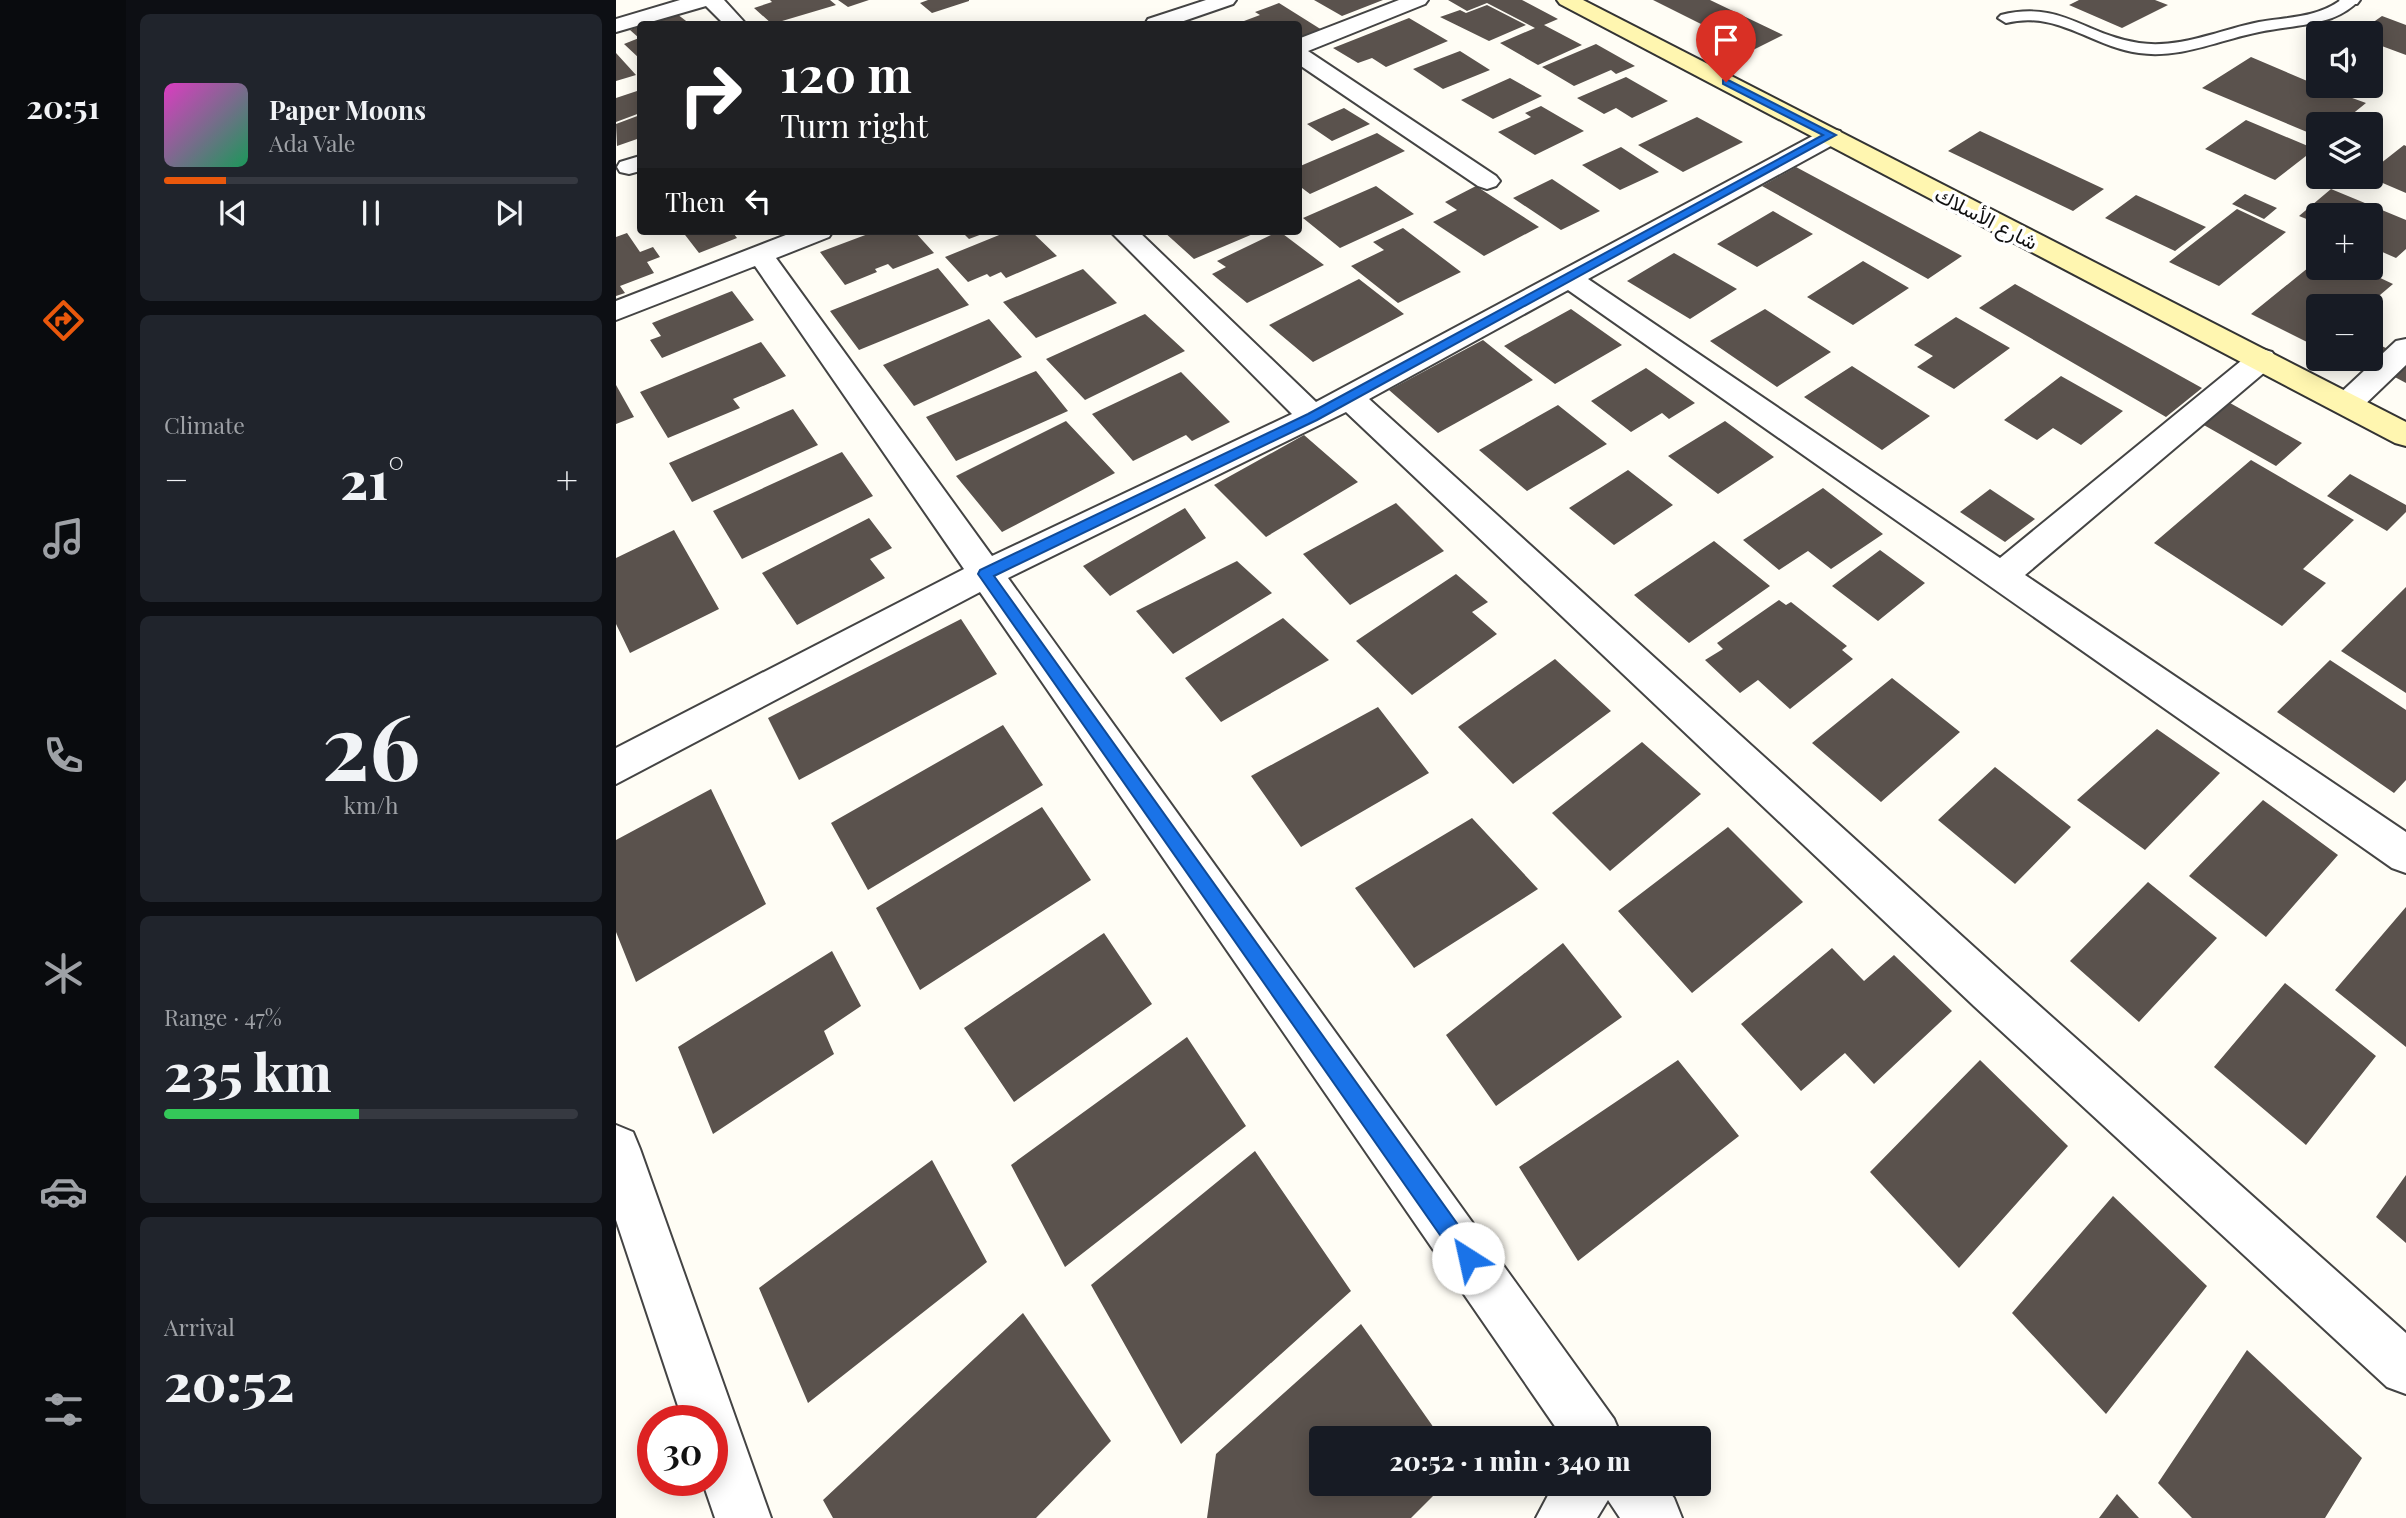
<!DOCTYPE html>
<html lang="en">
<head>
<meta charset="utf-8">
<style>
  body { margin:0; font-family:"Playfair Display",Vazirmatn,serif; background:#20242c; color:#f1f3f6; height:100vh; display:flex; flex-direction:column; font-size:26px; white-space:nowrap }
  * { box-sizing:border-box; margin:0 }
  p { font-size:23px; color:#9ea1a6 }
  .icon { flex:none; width:38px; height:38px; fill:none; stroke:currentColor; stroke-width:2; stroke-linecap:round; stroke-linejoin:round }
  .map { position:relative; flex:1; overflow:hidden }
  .sheet { display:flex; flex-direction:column; gap:14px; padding:14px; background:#0d0f14; width:490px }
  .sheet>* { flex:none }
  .banner { position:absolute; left:21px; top:21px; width:665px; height:214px; border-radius:7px; box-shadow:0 4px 18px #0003; background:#202124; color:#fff; overflow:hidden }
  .buttons { position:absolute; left:1690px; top:21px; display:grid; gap:14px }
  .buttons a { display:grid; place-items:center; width:77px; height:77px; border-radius:7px; background:#171b24; box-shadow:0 4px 18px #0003; font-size:35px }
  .speed { position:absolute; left:21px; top:1405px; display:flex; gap:14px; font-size:35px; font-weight:700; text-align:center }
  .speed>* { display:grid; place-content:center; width:91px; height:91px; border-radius:50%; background:#171b24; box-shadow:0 4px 18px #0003; line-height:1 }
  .speed .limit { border:10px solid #d22; background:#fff; color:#111 }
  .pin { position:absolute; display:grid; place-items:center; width:60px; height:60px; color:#fff; margin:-72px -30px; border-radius:50% 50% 50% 0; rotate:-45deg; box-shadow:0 0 7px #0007 }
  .pin .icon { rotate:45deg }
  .me { position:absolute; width:77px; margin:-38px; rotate:325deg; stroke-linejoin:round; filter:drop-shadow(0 0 5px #0008) }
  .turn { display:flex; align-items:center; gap:24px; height:147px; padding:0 28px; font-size:32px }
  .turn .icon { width:91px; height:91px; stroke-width:2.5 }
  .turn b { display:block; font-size:49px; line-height:60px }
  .then { display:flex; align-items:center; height:66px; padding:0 28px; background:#0003; gap:14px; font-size:26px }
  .big { font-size:52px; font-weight:800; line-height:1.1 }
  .sheet .tile { flex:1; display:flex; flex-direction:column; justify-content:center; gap:10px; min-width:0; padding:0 24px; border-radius:10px; background:#20242c }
  .sheet .dial { align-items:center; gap:0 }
  .dial b { font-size:91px; line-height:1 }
  .song { display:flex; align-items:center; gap:21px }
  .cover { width:84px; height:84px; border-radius:10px; background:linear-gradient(135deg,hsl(310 70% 55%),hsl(150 70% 35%)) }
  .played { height:7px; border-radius:4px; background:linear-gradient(90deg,#ea580c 15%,#363941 15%) }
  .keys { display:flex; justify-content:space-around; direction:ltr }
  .heat { display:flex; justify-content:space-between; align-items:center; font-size:38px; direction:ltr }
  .charge { height:10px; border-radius:5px; background:linear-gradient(90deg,#34c759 47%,#363941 0) }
  .trip { position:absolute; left:693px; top:1426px; width:402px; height:70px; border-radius:7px; background:#171b24; box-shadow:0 4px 18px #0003; font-weight:800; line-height:70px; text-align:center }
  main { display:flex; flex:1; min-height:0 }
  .tabs { display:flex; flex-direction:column; width:126px; justify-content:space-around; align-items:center; background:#090b0e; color:#9ea1a6 }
  .tabs .icon { width:49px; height:49px }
  .tabs .selected { color:#ea580c }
  .tabs b { font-size:32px; color:#f1f3f6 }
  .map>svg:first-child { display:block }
</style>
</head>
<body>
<main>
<nav class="tabs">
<b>20:51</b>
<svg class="icon selected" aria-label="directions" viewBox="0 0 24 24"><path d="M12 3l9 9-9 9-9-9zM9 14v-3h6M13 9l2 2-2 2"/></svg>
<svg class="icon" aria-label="music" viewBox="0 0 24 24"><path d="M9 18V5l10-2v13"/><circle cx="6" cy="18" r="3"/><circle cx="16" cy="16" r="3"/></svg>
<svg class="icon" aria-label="phone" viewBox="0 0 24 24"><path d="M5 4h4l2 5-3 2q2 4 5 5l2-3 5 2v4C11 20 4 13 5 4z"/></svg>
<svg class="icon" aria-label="climate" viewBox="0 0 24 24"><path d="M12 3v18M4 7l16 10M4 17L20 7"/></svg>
<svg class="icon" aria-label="car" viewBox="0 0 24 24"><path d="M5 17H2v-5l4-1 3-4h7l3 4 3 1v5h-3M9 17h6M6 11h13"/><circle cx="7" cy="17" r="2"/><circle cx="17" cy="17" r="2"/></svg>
<svg class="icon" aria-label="filters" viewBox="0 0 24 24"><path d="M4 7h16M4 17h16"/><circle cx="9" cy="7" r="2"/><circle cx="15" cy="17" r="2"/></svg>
</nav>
<section class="sheet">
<div class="tile">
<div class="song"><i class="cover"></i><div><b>Paper Moons</b><p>Ada Vale</p></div></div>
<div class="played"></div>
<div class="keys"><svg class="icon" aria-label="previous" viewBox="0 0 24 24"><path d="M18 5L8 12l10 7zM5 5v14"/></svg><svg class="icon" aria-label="pause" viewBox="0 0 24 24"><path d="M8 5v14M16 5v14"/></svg><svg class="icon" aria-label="next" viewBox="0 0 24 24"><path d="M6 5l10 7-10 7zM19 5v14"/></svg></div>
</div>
<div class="tile"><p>Climate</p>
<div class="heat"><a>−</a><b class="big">21°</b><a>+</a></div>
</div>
<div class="tile dial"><b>26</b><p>km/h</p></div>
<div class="tile"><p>Range · 47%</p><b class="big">235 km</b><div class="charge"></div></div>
<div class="tile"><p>Arrival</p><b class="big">20:52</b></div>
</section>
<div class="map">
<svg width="1790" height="1518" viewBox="0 0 1790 1518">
  <rect width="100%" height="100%" fill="#fffdf5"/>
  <path fill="#5a524d" d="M154 0H214L220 5 156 24 138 8 156 2Z
    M222 0H253L232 7Z
    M312 0H353V1L316 13 304 3Z
    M698 0H767L726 16Z
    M832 0H906L942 19 928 25 966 45 922 65 884 43 919 28 871 3 851 11Z
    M1037 0H1094L1167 35 1137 50Z
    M1463 0H1539L1552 5 1506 28 1453 5Z
    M663 3 706 30 682 39V24H659L653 21 644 24H620L644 15 639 12Z
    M871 5 910 25 873 41 824 17 844 10 850 13Z
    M61 14 74 24H30Z
    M1766 16 1790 25V55L1755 42V33H1742Z
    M793 18 832 41 770 67 756 58 742 63 717 48Z
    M24 26V59L8 44 23 38 14 30Z
    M980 44 1019 66 1000 74 995 70 958 86 926 67Z
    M844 51 874 70 827 89 797 69Z
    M0 53 20 75 0 81Z
    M1635 57 1703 86 1750 103 1724 124H1703V137L1586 88Z
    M1010 77 1052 101 1016 118 1000 108 988 114 961 98Z
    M894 78 926 96 877 119 845 100Z
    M24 90V113L0 122V98Z
    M925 106 968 131 919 155 882 132 915 117 909 113Z
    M728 108 754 124 716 141 691 124Z
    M24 115V138L1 146 0 124Z
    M1081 117 1127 142 1067 172 1022 145Z
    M1630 120 1699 149 1659 180 1589 149Z
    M1364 131 1488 189 1457 211 1332 151Z
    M761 133 789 151 694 194 682 185V167Z
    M1788 145 1790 146V193L1755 178V171Z
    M1005 147 1043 172 1004 190 966 165Z
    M1180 167 1346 256 1312 279 1146 186Z
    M936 179 984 211 945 230 897 198Z
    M760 186 798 214 724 248 687 218Z
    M860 186 923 227 868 256 817 222 841 210 829 202Z
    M1715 189 1790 220V249L1780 258 1755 247V215H1703V224L1683 216Z
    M1629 194 1661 208 1648 219 1616 204Z
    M1520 195 1590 227 1559 251 1489 218Z
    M1621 209 1670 232 1603 286 1553 262Z
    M1157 211 1197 234 1141 267 1101 244Z
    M787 228 845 272 782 303 735 266 768 250 757 242Z
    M66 231H125L118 234 121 238 83 253Z
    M260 231H298L318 253 277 269 272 264 259 269 261 272 229 285 204 252Z
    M345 231H374L353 239Z
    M393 231H415L441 256 390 278 385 272 374 277 371 274 352 282 329 257Z
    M547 231H644L578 259Z
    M663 231 708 265 631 303 596 274 610 267 601 261Z
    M11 233 24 252 37 247 44 257 31 262 38 273 4 286 9 293 0 296V237Z
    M1058 253 1121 289 1074 319 1011 281Z
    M1703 259V268H1743L1777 284 1751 306H1703V348L1635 314Z
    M1247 261 1293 288 1237 325 1191 297Z
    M322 268 353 305 243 350 214 311Z
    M467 269 501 303 420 338 387 302Z
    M743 279 788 314 697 362 653 325Z
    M1399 284 1586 388 1550 417 1363 308Z
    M116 291 138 320 46 358 34 340 45 336 36 323Z
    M955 309 1006 345 939 384 888 346Z
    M1149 309 1215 352 1161 387 1094 341Z
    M529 314 569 351 469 400 430 359Z
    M1340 317 1394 348 1338 389 1301 367 1317 356 1298 345Z
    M373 319 406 357 298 406 267 365Z
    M867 340 917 380 822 433 773 390Z
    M1755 341 1772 349 1748 370 1725 359H1755Z
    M145 342 170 376 117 399 124 408 52 438 24 392Z
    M1790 361V383L1775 375Z
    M1236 366 1314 416 1266 450 1188 397Z
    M1030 368 1079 403 1053 419 1046 413 1015 432 975 401Z
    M420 371 452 411 340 461 310 417Z
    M565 372 614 422 576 441 570 435 517 461 476 414Z
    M1445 376 1507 411 1465 445 1437 428 1421 440 1388 420Z
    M0 385 18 417 0 424Z
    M1614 403 1686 443 1660 466 1586 424Z
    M942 405 991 444 911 491 863 450Z
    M177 409 202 445 76 502 53 463Z
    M450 421 499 473 386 532 340 476Z
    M1109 421 1158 457 1102 494 1052 456Z
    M688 435 742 482 650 537 598 485Z
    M226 452 257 496 126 559 97 511Z
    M1635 460 1738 520 1687 569 1710 583 1666 626 1538 543Z
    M1012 470 1057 505 998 545 953 508Z
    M1734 474 1790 505V512L1771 531 1711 496Z
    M1207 488 1267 534 1215 569 1192 551 1163 570 1127 540Z
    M1374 489 1419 519 1389 542 1344 512Z
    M780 503 828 551 734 605 687 554Z
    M569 508 590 538 494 596 467 566Z
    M253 518 276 548 254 559 269 578 181 625 146 573Z
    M58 530 103 609 14 653 0 624V558Z
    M1098 541 1154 586 1073 643 1018 595Z
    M1264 550 1309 583 1262 621 1216 586Z
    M621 561 656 593 557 654 520 611Z
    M840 574 872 602 856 612 881 634 796 695 740 641Z
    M1790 587V693L1725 651Z
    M1163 600 1170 605 1175 602 1231 646 1226 650 1237 659 1174 709 1142 680 1124 693 1089 660 1107 649 1101 643Z
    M667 618 713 660 605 722 569 678Z
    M345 619 381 674 183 780 152 718Z
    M939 659 995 711 897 784 842 727Z
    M1714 660 1790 710V780L1778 793 1661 712Z
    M1276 678 1344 732 1265 802 1196 743Z
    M762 707 813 773 685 847 635 776Z
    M387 725 427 785 252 890 215 823Z
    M1541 729 1604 773 1529 850 1461 800Z
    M1026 742 1085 794 994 871 936 813Z
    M1379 767 1455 827 1399 884 1322 820Z
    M95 789 150 904 20 982 0 932V840Z
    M1647 800 1722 855 1650 937 1573 876Z
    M426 807 475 880 304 990 260 908Z
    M856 818 922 889 798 968 739 888Z
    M1112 827 1187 902 1076 993 1002 911Z
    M1532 882 1601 938 1523 1022 1454 961Z
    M1790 907V1047L1719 990Z
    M488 933 536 1004 398 1102 348 1028Z
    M947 943 1006 1017 880 1106 830 1035Z
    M1216 948 1248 981 1278 955 1336 1011 1258 1084 1229 1053 1185 1091 1125 1024Z
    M216 951 245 1006 208 1031 218 1054 97 1134 62 1047Z
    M1669 983 1760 1056 1690 1145 1598 1067Z
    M571 1037 630 1126 449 1267 395 1165Z
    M1062 1060 1123 1136 962 1261 903 1167Z
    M1364 1060 1452 1146 1343 1268 1254 1172Z
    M639 1151 735 1291 565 1444 475 1285Z
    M316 1160 371 1262 192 1403 143 1288Z
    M1790 1175V1243L1760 1217Z
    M1497 1196 1591 1286 1490 1414 1396 1313Z
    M407 1313 495 1441 420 1518H217L207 1500Z
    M745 1324 825 1438H705V1484H829L795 1518H591L600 1454Z
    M1631 1350 1746 1458 1709 1518H1576L1542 1483Z
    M1501 1494 1523 1518H1483Z"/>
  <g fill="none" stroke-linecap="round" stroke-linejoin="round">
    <g stroke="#444" stroke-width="4">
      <path id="lane" d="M1725 0H1743C1736 8 1726 14 1716 18 1693 26 1667 27 1643 32 1603 40 1564 59 1523 53 1474 46 1441 10 1390 23L1382 18 1385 15C1446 0 1468 35 1523 43 1564 49 1603 30 1643 22 1672 17 1700 18 1725 0Z"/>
    </g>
    <g stroke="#444" stroke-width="4">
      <path id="street" d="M64 0H108L130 24H108L90 6 0 32V19Z
        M590 0H620L617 4 559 24H529L532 19Z
        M783 0H812L809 4 692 51 880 176 884 181 880 186 871 189 862 186 682 64V39Z
        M1723 0H1744L1741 4H1726Z
        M1215 129 1224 131 1227 136 1224 141 972 279 1384 558 1636 352 1646 349 1656 352 1661 359 1656 366 1409 575 1790 832V873L1776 868 952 290 753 399 1390 976 1790 1333V1394L1771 1387 1358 1006 730 412 392 578 998 1419 1006 1438H947L364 592 0 784V748L348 569 139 266 0 320V301L180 231H217L213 237 160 258 376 556 676 414 494 231H522L700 402 1206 131Z
        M24 156V171L13 174 4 172 1 167 4 162Z
        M1790 339V365L1742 411 1731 414 1720 411 1716 404 1720 397 1780 341Z
        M0 1125 17 1132 24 1149 155 1518H99L86 1480H96V1421H67L0 1220Z
        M938 1484H1047L1058 1498 1066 1518H1004L992 1500 981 1518H920Z"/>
    </g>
    <g stroke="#333" stroke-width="4">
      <path id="secondary" d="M941 0H967L1790 422V446L1779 443 944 4Z"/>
    </g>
    <use href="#lane" fill="#fff" fill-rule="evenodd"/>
    <use href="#street" fill="#fff" fill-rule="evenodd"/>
    <use href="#secondary" fill="#fff6b0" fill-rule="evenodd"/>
  </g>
  <path fill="#1a73e8" stroke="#114b97" stroke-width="2" d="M1110 79 1220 135 701 420 378 576 860 1250 863 1258 860 1265 852 1268 845 1265 362 574 364 570 692 414 1207 135 1107 84V80Z"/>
  <g text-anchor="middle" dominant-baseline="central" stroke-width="7" stroke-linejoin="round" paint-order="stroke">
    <g font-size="21" fill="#111" stroke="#fff">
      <text transform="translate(1371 217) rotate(27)">شارع الأسلاك</text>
    </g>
  </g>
</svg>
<div class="buttons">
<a><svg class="icon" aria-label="sound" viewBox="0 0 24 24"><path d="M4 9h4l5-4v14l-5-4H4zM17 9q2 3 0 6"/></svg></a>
<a><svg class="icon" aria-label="layers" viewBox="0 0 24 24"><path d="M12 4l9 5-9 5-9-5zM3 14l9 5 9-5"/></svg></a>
<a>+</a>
<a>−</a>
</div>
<div class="speed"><div class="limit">30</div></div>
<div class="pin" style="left:1110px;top:82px;background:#d93025"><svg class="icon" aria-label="arrive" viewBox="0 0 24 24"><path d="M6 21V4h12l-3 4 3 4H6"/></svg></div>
<svg class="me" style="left:852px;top:1258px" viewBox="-20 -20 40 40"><circle r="19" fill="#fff"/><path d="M0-13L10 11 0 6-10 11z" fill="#1a73e8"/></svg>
<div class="trip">20:52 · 1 min · 340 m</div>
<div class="banner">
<div class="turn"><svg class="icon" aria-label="right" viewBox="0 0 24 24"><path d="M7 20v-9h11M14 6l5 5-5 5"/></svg><div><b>120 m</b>Turn right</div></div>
<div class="then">Then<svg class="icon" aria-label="left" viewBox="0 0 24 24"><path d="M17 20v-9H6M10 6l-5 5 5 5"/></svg></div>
</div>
</div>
</main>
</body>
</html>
